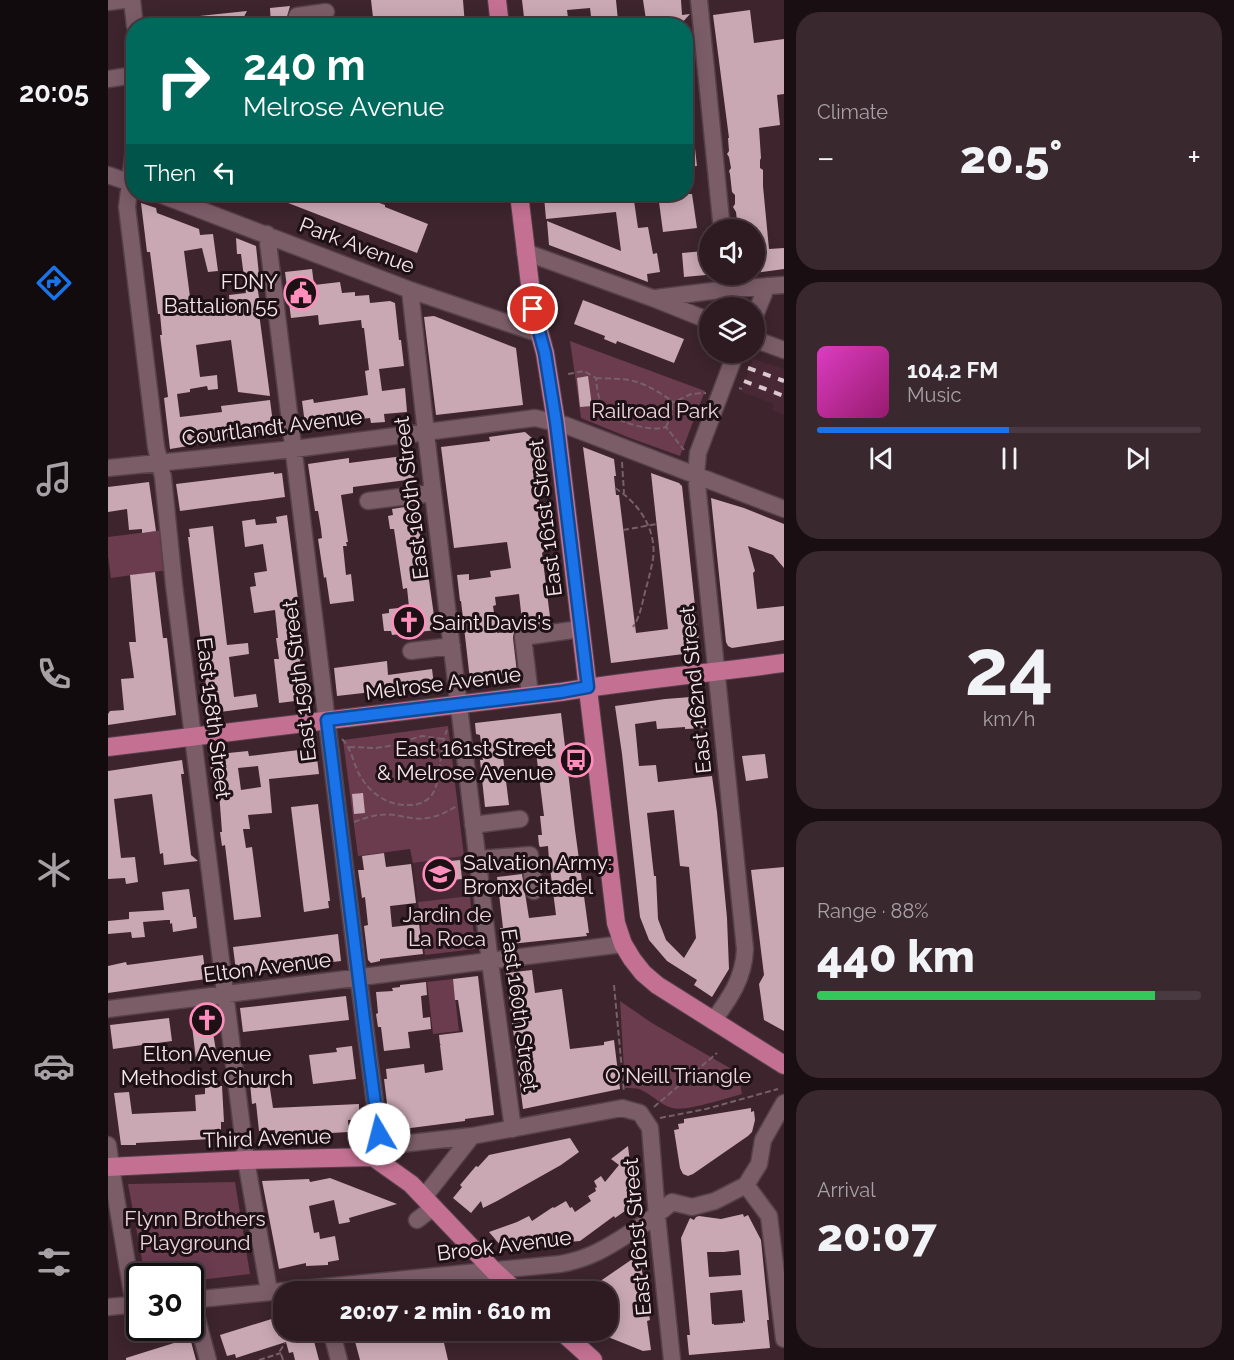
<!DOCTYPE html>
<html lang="en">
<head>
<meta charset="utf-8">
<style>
  body { margin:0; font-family:Raleway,sans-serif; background:#3a282f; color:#f1f3f6; height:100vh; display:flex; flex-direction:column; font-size:22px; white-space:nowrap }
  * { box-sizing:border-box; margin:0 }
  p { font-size:20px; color:#a7a1a5 }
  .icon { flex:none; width:33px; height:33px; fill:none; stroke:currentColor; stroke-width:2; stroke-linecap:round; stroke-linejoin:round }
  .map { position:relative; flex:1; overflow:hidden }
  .drawer { display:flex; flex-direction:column; gap:12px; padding:12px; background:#190f13; width:450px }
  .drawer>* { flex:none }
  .banner { position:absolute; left:18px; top:18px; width:567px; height:183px; border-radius:24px; box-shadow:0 3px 15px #0003,0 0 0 2px #493940; background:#00695c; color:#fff; overflow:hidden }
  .tools { position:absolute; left:591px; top:219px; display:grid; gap:12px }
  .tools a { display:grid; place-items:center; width:66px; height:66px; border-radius:50%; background:#2e1b22; box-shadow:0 3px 15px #0003,0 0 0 2px #493940; font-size:30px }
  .speed { position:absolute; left:18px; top:1263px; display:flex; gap:12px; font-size:30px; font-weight:700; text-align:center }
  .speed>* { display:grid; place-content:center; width:78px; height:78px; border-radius:50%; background:#2e1b22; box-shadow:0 3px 15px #0003,0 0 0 2px #493940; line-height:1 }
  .speed .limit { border:3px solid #111; border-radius:9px; background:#fff; color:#111 }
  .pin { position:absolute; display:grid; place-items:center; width:51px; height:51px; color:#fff; margin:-26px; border:3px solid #fff; border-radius:50%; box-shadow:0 2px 6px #0007 }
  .me { position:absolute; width:66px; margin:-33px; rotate:352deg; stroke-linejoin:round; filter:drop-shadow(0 0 4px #0008) }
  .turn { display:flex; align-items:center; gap:21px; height:126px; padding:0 18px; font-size:27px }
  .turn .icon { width:78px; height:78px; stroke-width:2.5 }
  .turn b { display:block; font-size:42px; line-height:51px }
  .then { display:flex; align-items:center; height:57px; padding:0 18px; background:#0003; gap:12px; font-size:22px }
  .big { font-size:45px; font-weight:800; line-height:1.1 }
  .drawer .widget { flex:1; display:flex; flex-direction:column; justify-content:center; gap:9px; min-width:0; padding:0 21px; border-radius:24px; background:#3a282f }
  .drawer .dial { align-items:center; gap:0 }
  .dial b { font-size:78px; line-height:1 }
  .song { display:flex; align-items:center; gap:18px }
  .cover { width:72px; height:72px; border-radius:9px; background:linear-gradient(135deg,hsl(310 70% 55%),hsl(320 70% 35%)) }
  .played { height:6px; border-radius:3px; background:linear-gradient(90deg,#1a73e8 50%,#493940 50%) }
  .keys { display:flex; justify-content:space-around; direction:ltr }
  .heat { display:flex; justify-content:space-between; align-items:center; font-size:33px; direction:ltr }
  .charge { height:9px; border-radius:4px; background:linear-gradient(90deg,#34c759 88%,#493940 0) }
  .trip { position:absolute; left:165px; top:1281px; width:345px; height:60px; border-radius:24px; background:#2e1b22; box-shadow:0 3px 15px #0003,0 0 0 2px #493940; font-weight:800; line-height:60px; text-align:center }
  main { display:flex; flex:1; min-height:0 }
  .menu { display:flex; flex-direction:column; width:108px; justify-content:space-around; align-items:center; background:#120b0e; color:#a7a1a5 }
  .menu .icon { width:42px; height:42px }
  .menu .active { color:#1a73e8 }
  .menu b { font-size:27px; color:#f1f3f6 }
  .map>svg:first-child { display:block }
</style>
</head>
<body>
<main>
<nav class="menu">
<b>20:05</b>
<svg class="icon active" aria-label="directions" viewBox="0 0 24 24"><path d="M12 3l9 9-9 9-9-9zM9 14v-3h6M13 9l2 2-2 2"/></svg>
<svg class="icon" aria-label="music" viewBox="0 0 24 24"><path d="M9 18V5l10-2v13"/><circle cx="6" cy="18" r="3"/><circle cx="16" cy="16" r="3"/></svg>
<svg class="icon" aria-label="phone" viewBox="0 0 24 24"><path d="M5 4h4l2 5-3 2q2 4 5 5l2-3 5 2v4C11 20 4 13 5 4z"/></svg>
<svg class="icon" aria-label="climate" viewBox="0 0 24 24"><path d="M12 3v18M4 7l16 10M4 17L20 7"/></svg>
<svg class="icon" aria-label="car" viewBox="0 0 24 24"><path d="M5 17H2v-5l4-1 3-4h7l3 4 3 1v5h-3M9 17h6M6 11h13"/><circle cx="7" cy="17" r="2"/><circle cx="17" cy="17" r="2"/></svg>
<svg class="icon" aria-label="filters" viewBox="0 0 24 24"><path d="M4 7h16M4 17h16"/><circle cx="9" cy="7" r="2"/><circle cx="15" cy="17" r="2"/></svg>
</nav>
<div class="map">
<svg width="676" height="1360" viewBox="0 0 676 1360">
  <rect width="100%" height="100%" fill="#3d242d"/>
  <path fill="#492835" d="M645 359 676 369V415L664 410 666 404 633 392Z
    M356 856 362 896 310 902 305 863Z"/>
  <path fill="#6b3b4e" d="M462 341 597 391 572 456 522 438 473 418Z
    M55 530 60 570 3 578 0 556V537Z
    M340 726 356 856 305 863 302 849 250 856 235 740Z
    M362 896 367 949 317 955 310 902Z
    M345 979 351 1031 325 1034 319 982Z
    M512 1001 544 1023 620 1067 631 1077 634 1094C619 1098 577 1112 564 1108 552 1105 544 1094 531 1089 527 1088 522 1088 517 1088Z
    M127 1182 142 1274 83 1281 82 1276H37L20 1184Z"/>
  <path fill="#c9a8b3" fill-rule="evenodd" d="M263 0H355L357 26H328V24L314 26H266Z
    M414 0H508L510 21 484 24 482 8 459 10 461 26H417Z
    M535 0H573L574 15 582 14 571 26H539Z
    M182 6 179 17 184 26H163L162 8Z
    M642 10 646 43 676 39V94L669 95 672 125 651 128 653 158 652 160V168L655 170V186L661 249 676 248V269L646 273V230H630L628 212 625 207 627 204V195L624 192 622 174 621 171 623 168 621 157 619 154 621 151 620 138H621L605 15Z
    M139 11 131 26H64L63 19Z
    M584 122 589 166 578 167V123Z
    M157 194H241L265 203 266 201 277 205V207L320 224 309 253Z
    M492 194H525L530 228 540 227 545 254 549 253 552 272 539 274 540 282 441 245 439 221 513 251 508 212 438 219 436 197 459 195 460 197Z
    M547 194H584L589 228 555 232 551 202 548 203Z
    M33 203 48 208 49 213 91 229 92 235 105 234 110 271 100 272 94 248 76 251 84 312 122 307 121 295 138 293 133 254H129L128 238 148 246 152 284H149L151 298H149L162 396 130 392 123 340 88 345 92 377 109 375 110 389 100 390 99 386 82 389V392L69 394 72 417 114 412 113 406 162 400 166 431 117 438V440L62 449 56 398 60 397 52 335H54L52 314H50L42 252H39Z
    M596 251 598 275 576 277 574 253Z
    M204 269 206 285 232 282 234 293 247 292V296L261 295 262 303 282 301 287 303 291 340H293L296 366 271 369 274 391 297 388 299 412 276 414 277 422 263 423 262 418 236 421V419L197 424 194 401 205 399 206 403 260 395 257 371 261 370 256 328H254L253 320 211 325 210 315 183 318 177 272Z
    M475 300 576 339 566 363 509 341 508 344 496 339 497 336 466 324Z
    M326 316 408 348 415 405 328 415 316 317Z
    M480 376 484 406 472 407 469 378Z
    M417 432 424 438 434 528 435 529 438 549 434 553 442 617 432 618 433 624 410 628 409 622 414 621 411 594 387 597 388 605 385 606 389 633 406 631 405 638 409 673 362 680 353 601H352L349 575 361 574V580L383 577 382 571 403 568 399 542 346 548 333 447 382 441 381 437Z
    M475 447 506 459 508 476H506L508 495H511L528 633 560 629 543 473 571 483 574 486 592 652 503 663Z
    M303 455 306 479 245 487V493L233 495 240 542H238L239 546H235L238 575 243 574 246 601 222 604 218 577 216 578 210 539 214 538 213 529 210 511H207L200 464 241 458V463Z
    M166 472V474L174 473 177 497 72 511 68 484Z
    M41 482 48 531 34 533V529L21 530 19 509 0 512V487Z
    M603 498 636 508 676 524V568L665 555 640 546 647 571 645 573 649 609 676 606V640L624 648 620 646 618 642Z
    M310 505V513L313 512 314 525 311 526 314 552H317L328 630 284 635 283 631H276L274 614 281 613V609L301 607 299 588 295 589 286 529H282L280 516 285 515 284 509Z
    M179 515 191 607H189L193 648H195L196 659 192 660 196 693H194L195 700 171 703 166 659H171L168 638H170L167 610 146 613 142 587 148 586 146 573 159 571 155 544 137 547 134 521 147 519 148 525 169 523 168 517Z
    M105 526 119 645 140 643 141 654 121 657 126 697 148 694 150 707 97 714 95 701H99L97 675 80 537H82L81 529Z
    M47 572 55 638H59L68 715 0 725V714L2 711 16 710 13 679 26 678 21 642H28L22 575Z
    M279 661 280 675 324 669 326 685 229 696 226 668Z
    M596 696 598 728 577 729V727L549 729 548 721 527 724 531 766 548 765 550 782 604 776 609 812 619 918 621 969 604 997 586 985 589 980 559 961 541 940 532 917 514 754 507 706 557 699ZM566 810 572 866 581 867 588 938 576 958 558 940 550 919 548 876H546L539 813Z
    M453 713 467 830 481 933H478L479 936 394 945 392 928H395L389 877 414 874 421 918 448 915 441 860 440 846 432 847 431 845 430 835H434L432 816H436L428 752 407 754 408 755 395 757 401 805 377 807 372 760H375L372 735 368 734 367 723Z
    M199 749 200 751 208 750 211 774 161 779 164 813 140 815 142 829H135L138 848 144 847 153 917 126 920 117 845 114 846 112 832H114L111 792H110L107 770H103L101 755 140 751 141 756ZM150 766 153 787 133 790 130 768Z
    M657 754 660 778 638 781 634 756Z
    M74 760 76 774H73L83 855 90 861 56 865 55 853 52 854 44 794 6 799 13 858 27 857 30 882 18 884 17 878 0 879V771Z
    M255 793 257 813 246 814 244 794Z
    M210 804 222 901H220L221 908 196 912 183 807Z
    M276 853 278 867 303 864 308 903 282 906 284 927 311 924 315 954 272 959V961L263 963 260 960 256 926 260 925 257 897 254 898 250 870H256L254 856Z
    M352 860 354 879 335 881 333 862Z
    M676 867V1031L656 1020 651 984 656 975 643 870Z
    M81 889 85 917H88L89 928 65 932 64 923 62 924V920H58L35 922 37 937 24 938 23 932 0 934V921L21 919V912L56 910 54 892Z
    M230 934 233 961 136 973V970L128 971 125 947Z
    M95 955 98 979 0 993V966L18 962 19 965Z
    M424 970 427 993 454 989 462 1049 496 1045V1042L506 1040 512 1089 415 1109 398 973Z
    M370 976 386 1115 357 1119V1121L295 1129V1126L282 1128 276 1079H279L278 1069 316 1064 317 1073 335 1070 332 1045 333 1044H332L331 1035 355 1032 350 1000H347L345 979Z
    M318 982 319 995 313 996 315 1018 322 1017 323 1029 300 1032 302 1048 276 1051 273 1027H270L268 1014 270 1013 268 992 285 991 284 988 292 987V985Z
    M238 996 241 1020 135 1032 132 1008Z
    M102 1014 109 1057 88 1060 83 1017Z
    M61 1018 64 1041 5 1049 2 1025Z
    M244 1046 248 1079 205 1084 201 1055 229 1052 228 1048Z
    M161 1082 165 1108 251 1104V1119L240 1120 241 1132 167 1136V1130L151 1131 148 1103 144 1104 142 1083Z
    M97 1086H114L116 1122H113V1133L103 1134V1139L28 1143V1145H13L6 1093 21 1092 24 1114 88 1111 87 1095 97 1094Z
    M643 1108V1112L646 1111 647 1120 644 1132 640 1136 585 1174 580 1176 575 1174 572 1168 566 1130 571 1129 570 1124 576 1123V1119Z
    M462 1138 471 1152 453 1165 389 1201 375 1208 373 1201 363 1213 345 1198 354 1187 352 1185 368 1166 370 1167 381 1155Z
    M520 1146 527 1204 507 1218 506 1216 472 1241 397 1247 393 1246 381 1232 409 1222 421 1216 424 1221 445 1207 446 1208 458 1201 462 1208 464 1207 467 1212 483 1201 480 1196 488 1191 487 1188 489 1187 486 1181 493 1176 497 1182 511 1165 503 1159Z
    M222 1178 289 1204 241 1218 242 1222 231 1224 226 1200 201 1206 206 1233 211 1232 212 1239 227 1236 231 1260 220 1262V1265L198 1266V1263L171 1269 154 1181 201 1179 202 1182Z
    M635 1214 636 1217 640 1215 653 1240 661 1320H659L662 1348 581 1355 579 1335H582L573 1238 582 1218 586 1220 588 1217 591 1216 613 1219ZM631 1250 633 1275 601 1277 599 1252H616ZM634 1290 637 1322 635 1321V1323L606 1325V1324H604L602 1293Z
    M532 1259 542 1320 539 1321 543 1350 535 1351 500 1337V1292H489L488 1284 523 1260Z
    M170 1317 172 1325 176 1324V1330H203L211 1360H187L185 1352 181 1353 178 1342 128 1358 127 1354 119 1356 112 1335Z
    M244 1330H333L340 1360H252Z
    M82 1338 88 1360H18V1358Z"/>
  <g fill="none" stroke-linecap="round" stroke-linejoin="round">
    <g stroke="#564049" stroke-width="19">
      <path id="minor" d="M24 0 27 26
        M591 0 614 230
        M0 2 15 0
        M189 16 218 12
        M0 79 26 75
        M26 149 19 207 48 447 55 477 66 585 138 1160 161 1291
        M0 175 26 184
        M51 194 302 290 432 334
        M159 234 249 966 271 1134 265 1157
        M417 252 547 299 602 321
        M619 274 624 308
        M302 290 320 451 382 962 405 1129
        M548 298 620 289 676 285
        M646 318 659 286
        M646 339 676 350
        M0 468 186 449 427 418 457 425 676 509
        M260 501 325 493
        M303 651 344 646
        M422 695 415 637 472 629
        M365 825 412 819
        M370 859 422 855 426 891
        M0 1009 515 944
        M605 1021C622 998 636 978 637 949L588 474 590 453 628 352
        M0 1145 3 1167 26 1305
        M265 1157 284 1145 364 1136 514 1108 532 1113 542 1128 549 1216 564 1360
        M638 1185 661 1216 676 1339
        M316 1197 364 1136
        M309 1220 326 1207
        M82 1300 452 1264C482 1259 500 1247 525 1231 539 1222 552 1213 564 1202L584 1207 607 1201 638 1185 651 1164 655 1140 676 1103
        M84 1300 100 1360
        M0 1307 32 1304
        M223 1330 231 1360"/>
    </g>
    <g stroke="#564049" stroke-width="20">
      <path id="major" d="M389 0 392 26
        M411 194 425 309 437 353 448 422 508 923 515 944 524 959 535 973 549 985 676 1065
        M0 747 453 692C527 680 602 673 676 663
        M0 1167 138 1160 265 1157 303 1184 386 1271 409 1292
        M452 1330 485 1360"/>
    </g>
    <path stroke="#776068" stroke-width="2" stroke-dasharray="6 3" stroke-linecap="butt" d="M460 374 476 371 488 378C490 407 498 417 526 425 537 428 547 430 558 427L576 450
      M488 378C499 379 511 378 521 380 537 383 551 392 564 401V403L583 394 598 393
      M631 388 634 389
      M558 427 564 413V404
      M514 462 516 493
      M507 488C531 503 549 530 545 559 543 570 540 581 537 592 534 604 532 617 525 627
      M515 530 549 524
      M234 739C243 748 245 761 250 772 260 792 279 806 301 805 313 805 323 800 327 789 334 770 331 749 339 730
      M241 747 268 748 281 746 314 736 335 739
      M246 822C259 817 272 813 287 815 298 817 308 820 319 818 330 817 340 811 349 806
      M506 985 516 1092
      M546 1107 609 1053
      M552 1118 598 1109 670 1089
      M151 1360 173 1353
      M175 1360 172 1351 177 1343"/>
    <use href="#minor" stroke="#7b5d68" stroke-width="16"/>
    <use href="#major" stroke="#c37092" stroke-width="18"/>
    <path stroke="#dcc9d0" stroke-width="4" stroke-dasharray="8 8" stroke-linecap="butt" d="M640 368 676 381
      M636 381 676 396"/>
  </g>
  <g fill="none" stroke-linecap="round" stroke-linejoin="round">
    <g stroke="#114b97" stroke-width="15">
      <path id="route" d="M271 1134 258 1036 219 720 453 692 480 687 448 422 437 353 425 309"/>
    </g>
    <use href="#route" stroke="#1a73e8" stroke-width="10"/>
  </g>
  <defs>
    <g id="civic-ring" transform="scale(1.725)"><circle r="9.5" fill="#1d1115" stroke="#fe8ebb" stroke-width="1.5"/><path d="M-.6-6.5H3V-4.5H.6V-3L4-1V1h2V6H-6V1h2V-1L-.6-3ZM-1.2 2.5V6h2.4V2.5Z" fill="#fe8ebb"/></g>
    <g id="church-ring" transform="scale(1.725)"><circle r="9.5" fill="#1d1115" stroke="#fe8ebb" stroke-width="1.5"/><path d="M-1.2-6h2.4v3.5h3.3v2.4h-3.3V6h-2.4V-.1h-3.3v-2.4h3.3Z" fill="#fe8ebb"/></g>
    <g id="bus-ring" transform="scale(1.725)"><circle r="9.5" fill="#1d1115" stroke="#fe8ebb" stroke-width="1.5"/><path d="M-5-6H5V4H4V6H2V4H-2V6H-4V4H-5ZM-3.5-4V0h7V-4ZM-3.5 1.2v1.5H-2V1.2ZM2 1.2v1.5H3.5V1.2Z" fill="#fe8ebb"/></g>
    <g id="school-ring" transform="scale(1.725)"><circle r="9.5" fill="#1d1115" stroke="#fe8ebb" stroke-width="1.5"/><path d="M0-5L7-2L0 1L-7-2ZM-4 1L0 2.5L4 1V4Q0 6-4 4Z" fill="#fe8ebb"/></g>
  </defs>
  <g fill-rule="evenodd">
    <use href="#civic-ring" x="193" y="293"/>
    <use href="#church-ring" x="301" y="622"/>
    <use href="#bus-ring" x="468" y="760"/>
    <use href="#school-ring" x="332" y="874"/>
    <use href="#church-ring" x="99" y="1020"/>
  </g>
  <g text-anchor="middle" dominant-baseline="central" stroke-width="6" stroke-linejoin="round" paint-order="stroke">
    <g font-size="21" fill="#f7e5eb" stroke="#1d1115">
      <text transform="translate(249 245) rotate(21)">Park Avenue</text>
      <text transform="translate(164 427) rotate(-7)">Courtlandt Avenue</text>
      <text transform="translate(303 498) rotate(-97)">East 160th Street</text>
      <text transform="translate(437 518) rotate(-97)">East 161st Street</text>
      <text transform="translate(191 681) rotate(-97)">East 159th Street</text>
      <text transform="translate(335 683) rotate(-7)">Melrose Avenue</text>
      <text transform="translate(587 690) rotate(-96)">East 162nd Street</text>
      <text transform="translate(106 718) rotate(83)">East 158th Street</text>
      <text transform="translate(159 967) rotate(-7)">Elton Avenue</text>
      <text transform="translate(412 1010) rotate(82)">East 160th Street</text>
      <text transform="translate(159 1138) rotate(-2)">Third Avenue</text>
      <text transform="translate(529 1237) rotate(-95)">East 161st Street</text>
      <text transform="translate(396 1245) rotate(-7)">Brook Avenue</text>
    </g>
    <g font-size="21" fill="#f7e5eb" stroke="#1d1115" text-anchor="end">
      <text x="170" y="281">FDNY<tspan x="170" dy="24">Battalion 55</tspan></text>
      <text x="324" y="622" text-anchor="start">Saint Davis's</text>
      <text x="445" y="748">East 161st Street<tspan x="445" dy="24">&amp; Melrose Avenue</tspan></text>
      <text x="355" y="862" text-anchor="start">Salvation Army:<tspan x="355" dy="24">Bronx Citadel</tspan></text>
      <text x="99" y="1053" text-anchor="middle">Elton Avenue<tspan x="99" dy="24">Methodist Church</tspan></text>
    </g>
    <g font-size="21" fill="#efd6df" stroke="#1d1115">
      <text x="547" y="410">Railroad Park</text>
      <text x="339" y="914">Jardin de<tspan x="339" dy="24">La Roca</tspan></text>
      <text x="570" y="1075">O'Neill Triangle</text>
      <text x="87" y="1218">Flynn Brothers<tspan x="87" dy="24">Playground</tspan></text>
    </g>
  </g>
</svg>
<div class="tools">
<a><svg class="icon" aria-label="sound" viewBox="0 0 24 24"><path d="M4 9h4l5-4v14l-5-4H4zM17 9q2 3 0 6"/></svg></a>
<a><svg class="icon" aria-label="layers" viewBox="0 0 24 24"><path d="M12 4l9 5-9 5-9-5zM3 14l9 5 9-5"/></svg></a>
</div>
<div class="speed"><div class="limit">30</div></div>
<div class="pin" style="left:425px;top:309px;background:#d93025"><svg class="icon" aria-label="arrive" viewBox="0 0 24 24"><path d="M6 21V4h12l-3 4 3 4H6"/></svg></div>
<svg class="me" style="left:271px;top:1134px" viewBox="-20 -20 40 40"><circle r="19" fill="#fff"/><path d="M0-13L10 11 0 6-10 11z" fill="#1a73e8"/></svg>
<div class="trip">20:07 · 2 min · 610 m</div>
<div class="banner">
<div class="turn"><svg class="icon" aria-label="right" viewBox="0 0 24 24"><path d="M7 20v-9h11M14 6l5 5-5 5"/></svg><div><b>240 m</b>Melrose Avenue</div></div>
<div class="then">Then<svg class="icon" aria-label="left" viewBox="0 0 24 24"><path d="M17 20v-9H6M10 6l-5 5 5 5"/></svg></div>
</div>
</div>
<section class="drawer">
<div class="widget"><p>Climate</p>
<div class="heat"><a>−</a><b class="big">20.5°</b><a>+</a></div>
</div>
<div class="widget">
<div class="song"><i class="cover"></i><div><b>104.2 FM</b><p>Music</p></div></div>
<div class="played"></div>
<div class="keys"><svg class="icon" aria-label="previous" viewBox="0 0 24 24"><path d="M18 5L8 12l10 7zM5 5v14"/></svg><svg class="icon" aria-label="pause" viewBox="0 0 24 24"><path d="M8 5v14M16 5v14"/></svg><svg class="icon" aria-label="next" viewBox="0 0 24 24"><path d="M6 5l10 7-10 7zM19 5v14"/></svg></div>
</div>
<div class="widget dial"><b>24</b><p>km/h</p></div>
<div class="widget"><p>Range · 88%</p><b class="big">440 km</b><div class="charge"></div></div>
<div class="widget"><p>Arrival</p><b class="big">20:07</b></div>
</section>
</main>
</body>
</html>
